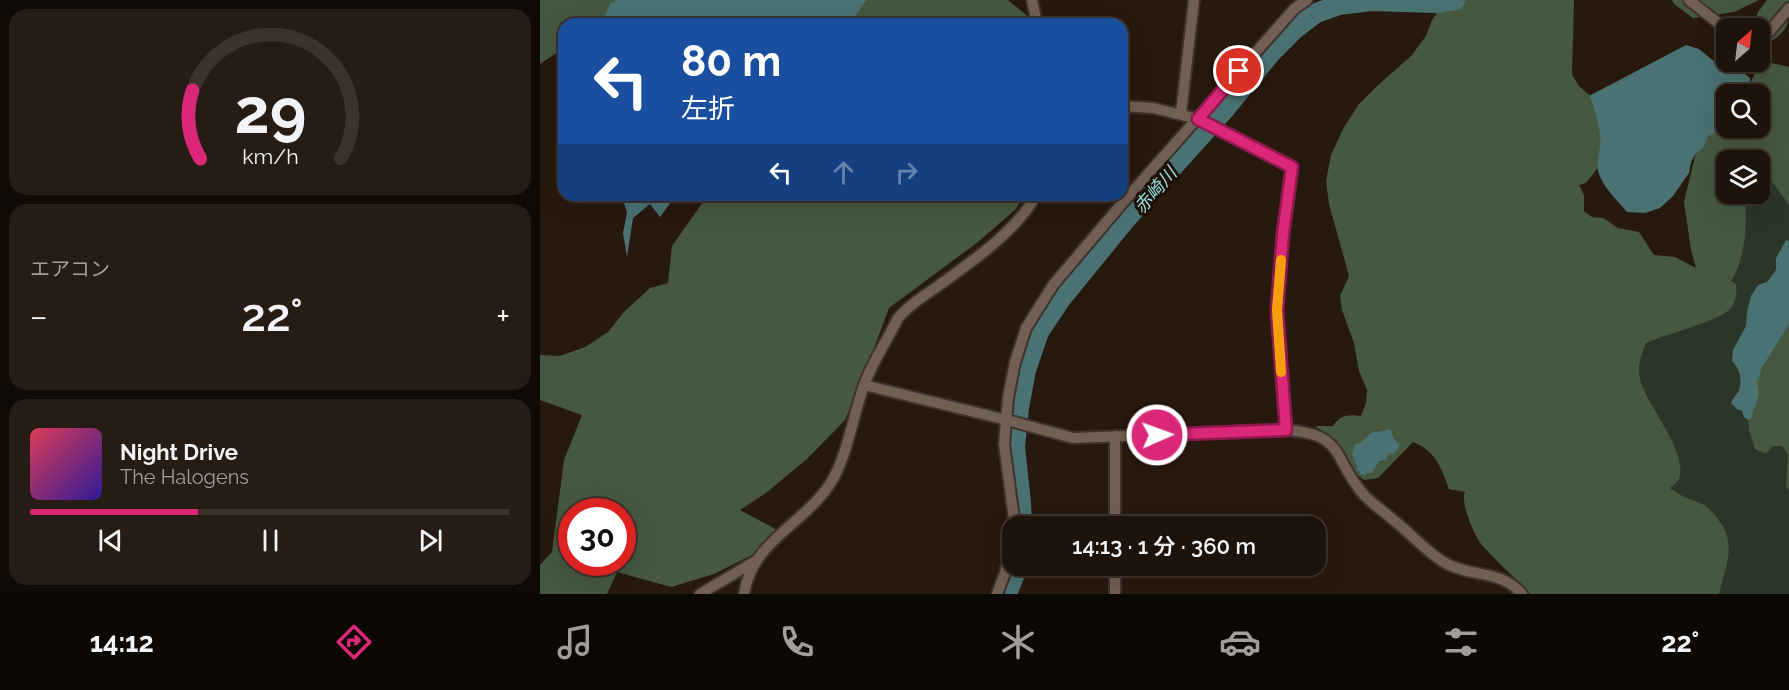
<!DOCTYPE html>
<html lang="ja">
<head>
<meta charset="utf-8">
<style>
  body { margin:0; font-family:Raleway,"Noto Sans JP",sans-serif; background:#261c13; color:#f1f3f6; height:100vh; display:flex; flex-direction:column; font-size:22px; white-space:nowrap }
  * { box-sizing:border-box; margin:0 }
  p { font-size:20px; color:#a19e9c }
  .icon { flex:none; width:33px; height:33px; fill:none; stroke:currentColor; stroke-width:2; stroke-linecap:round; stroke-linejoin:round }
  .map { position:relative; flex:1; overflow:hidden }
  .side { display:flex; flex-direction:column; gap:9px; padding:9px; background:#100a06; width:540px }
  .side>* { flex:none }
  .banner { position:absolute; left:18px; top:18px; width:570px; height:183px; border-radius:18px; box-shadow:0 6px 24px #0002,0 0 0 2px #3c322b; background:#1a4fa0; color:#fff; overflow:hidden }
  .needle { width:39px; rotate:28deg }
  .controls { position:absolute; left:1176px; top:18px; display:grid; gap:12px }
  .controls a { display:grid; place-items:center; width:54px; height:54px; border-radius:12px; background:#1e130a; box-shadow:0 6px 24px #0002,0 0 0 2px #3c322b; font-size:30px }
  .speed { position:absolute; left:18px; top:498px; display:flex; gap:12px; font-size:30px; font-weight:700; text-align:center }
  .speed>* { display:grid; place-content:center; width:78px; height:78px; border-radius:50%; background:#1e130a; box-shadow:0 6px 24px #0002,0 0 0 2px #3c322b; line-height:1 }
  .speed .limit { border:9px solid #d22; background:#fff; color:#111 }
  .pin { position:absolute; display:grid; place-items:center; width:51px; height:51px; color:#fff; margin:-26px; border:3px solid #fff; border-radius:50%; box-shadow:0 2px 6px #0007 }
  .me { position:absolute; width:66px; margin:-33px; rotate:88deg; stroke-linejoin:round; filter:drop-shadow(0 0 4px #0008) }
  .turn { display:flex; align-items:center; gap:21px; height:126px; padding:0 24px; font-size:27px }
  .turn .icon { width:78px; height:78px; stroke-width:2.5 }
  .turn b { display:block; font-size:42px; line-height:51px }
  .lanes { display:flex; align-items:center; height:57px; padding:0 24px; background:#0003; justify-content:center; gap:30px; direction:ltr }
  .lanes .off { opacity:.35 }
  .big { font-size:45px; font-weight:600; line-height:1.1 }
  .side .card { flex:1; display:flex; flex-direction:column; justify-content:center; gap:9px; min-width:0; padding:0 21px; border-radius:18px; background:#261c13 }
  .side .dial { align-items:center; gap:0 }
  .dial svg { height:156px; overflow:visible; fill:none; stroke:#3c322b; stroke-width:7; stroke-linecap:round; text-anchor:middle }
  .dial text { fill:#f1f3f6; stroke:none }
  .song { display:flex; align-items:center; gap:18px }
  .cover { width:72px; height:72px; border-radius:9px; background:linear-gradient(135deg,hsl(350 70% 55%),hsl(250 70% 35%)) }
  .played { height:6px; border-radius:3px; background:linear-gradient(90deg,#db2777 35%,#3c322b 35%) }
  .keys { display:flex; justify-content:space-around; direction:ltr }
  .heat { display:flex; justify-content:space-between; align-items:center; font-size:33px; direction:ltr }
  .trip { position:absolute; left:462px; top:516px; width:324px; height:60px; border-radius:18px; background:#1e130a; box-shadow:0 6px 24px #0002,0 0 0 2px #3c322b; font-weight:600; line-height:60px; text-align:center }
  .tabs { display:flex; height:96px; justify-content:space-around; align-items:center; background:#0c0804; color:#a19e9c }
  .tabs .icon { width:42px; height:42px }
  .tabs .selected { color:#db2777 }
  .tabs b { font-size:27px; color:#f1f3f6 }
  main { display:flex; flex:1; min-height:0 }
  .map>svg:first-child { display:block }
</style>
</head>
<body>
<main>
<section class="side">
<div class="card dial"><svg viewBox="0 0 100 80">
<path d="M14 69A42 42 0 1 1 86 69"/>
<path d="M14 69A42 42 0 0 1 10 34" stroke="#db2777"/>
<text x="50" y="56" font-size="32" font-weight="700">29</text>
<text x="50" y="72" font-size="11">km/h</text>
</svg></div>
<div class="card"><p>エアコン</p>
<div class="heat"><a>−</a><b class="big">22°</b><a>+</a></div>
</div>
<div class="card">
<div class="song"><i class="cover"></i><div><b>Night Drive</b><p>The Halogens</p></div></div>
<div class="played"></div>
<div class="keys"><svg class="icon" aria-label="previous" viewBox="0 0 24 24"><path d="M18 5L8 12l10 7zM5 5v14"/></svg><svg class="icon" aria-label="pause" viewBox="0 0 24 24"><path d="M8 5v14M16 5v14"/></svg><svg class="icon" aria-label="next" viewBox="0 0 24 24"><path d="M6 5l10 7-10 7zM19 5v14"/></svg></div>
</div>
</section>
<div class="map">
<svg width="1249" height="594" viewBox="0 0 1249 594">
  <rect width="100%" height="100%" fill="#28190e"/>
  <path fill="#2b3528" d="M1220 128 1249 135V594H1136L1022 354 1167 287 1186 194H1220Z"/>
  <path fill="#465840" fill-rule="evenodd" d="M0 0H90L62 24H24V48L0 64Z
    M315 0H468L497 24H304Z
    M911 0H1034L1032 75 1039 86 1056 101 1065 141 1061 164 1046 183 1039 185 1044 195V211L1052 217 1063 218 1078 228 1099 232 1114 255 1135 257 1156 268 1151 250 1144 202 1158 144 1165 134 1186 128H1220V94H1205L1219 65 1232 63 1249 67V205L1228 176 1220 171V160H1186V194H1204C1208 218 1206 260 1191 281L1196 284C1197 292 1196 300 1192 307 1183 320 1124 335 1106 343 1101 354 1097 367 1100 379 1106 405 1149 452 1139 479 1137 483 1133 485 1130 488 1140 497 1152 499 1164 505 1169 508 1173 513 1177 518 1198 543 1186 565 1179 594H990C974 577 956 561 941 544 934 535 920 502 925 492L909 489C902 469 895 450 873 442L838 478 824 480 815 473 797 441 775 426H793C800 415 809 414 821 416L826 403 827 390 819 371 814 343 802 310 800 296 809 276 789 204 786 181 791 155 803 129 819 104 837 86 871 56 886 36 892 20 899 10ZM843 431 853 435 850 453 844 461 839 462 833 472 827 473 820 471 812 455C818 440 830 437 843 431Z
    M1132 0H1219L1194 12 1153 18 1134 4Z
    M1227 0H1249C1249 23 1249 29 1233 40L1220 31V28L1214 27 1218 12Z
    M168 195H231L236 203 235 195H483L476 209 438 242 349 308 324 375 305 420 267 459 226 493 200 510 239 531 220 551 174 574 131 587 77 572 67 594H0V565L12 552 24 460 42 415 0 400V355L20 356 45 347 68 332 84 312 110 288 128 283 132 246ZM32 512H82V562H32Z
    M1249 323V490L1246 487 1248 454 1242 446H1233L1226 454 1215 449 1209 430 1208 411 1222 357Z"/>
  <path fill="#4a7272" d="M77 0H326L310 24H61L70 4Z
    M1146 45 1159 49 1176 63 1197 68 1210 78 1211 94H1186L1187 128 1168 136 1163 148 1156 153 1151 162 1149 173 1133 196 1120 208 1105 213 1087 212C1077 200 1064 188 1059 174 1056 165 1059 155 1060 146 1062 133 1055 107 1049 96Z
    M88 195H139L131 202 120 217 110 204 93 218 87 257 83 233 87 213 84 203Z
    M1246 240 1249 241V324L1221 369 1220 376 1217 382 1219 395 1211 418 1208 420 1204 417 1202 411 1197 409 1191 403C1193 397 1197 395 1199 390 1203 379 1199 368 1192 361L1193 350 1206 326 1207 312 1211 296 1218 285 1227 282 1236 270V258Z
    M847 430H851L854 439 860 445 853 455 850 453 846 460 839 462 833 472 824 475 820 474V471H817V467L812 455 815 444 820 443 831 433Z"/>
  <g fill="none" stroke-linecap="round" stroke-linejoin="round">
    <path stroke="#4a7272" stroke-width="20" d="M482 526 481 503 475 447 479 408 486 370 499 332 521 299 587 218 686 108 731 53 755 29 776 13 799 5 831 1 896 3 915 0
      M467 594 478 566"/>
    <g stroke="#3d322d" stroke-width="14">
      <path id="street" d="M492 0 497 24
        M1149 0 1186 29
        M1220 37 1229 32 1249 8
        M582 106 613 108 658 119 752 167 743 234 737 310 746 430
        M641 113 654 0
        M324 385 467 420 533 438 746 430C807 434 792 460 825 496 835 506 847 514 857 523 872 535 890 555 907 564 934 578 960 569 982 594
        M575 436V526
        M475 526 464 444 468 398 475 362 486 328 513 285 585 200 755 8 767 0
        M575 566V594
        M160 594 214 562
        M204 594C212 541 263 525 290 484 306 460 313 417 323 388 331 364 347 341 358 318 369 305 384 296 398 286 430 263 478 230 496 195
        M457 594 465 573 472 543"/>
    </g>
    <use href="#street" stroke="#725f53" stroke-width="10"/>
  </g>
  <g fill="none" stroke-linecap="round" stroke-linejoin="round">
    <g stroke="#8e194d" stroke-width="15">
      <path id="route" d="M617 435 746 430 737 310 743 234 752 167 658 119 699 71"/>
    </g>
    <use href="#route" stroke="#db2777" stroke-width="10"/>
    <path stroke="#f59e0b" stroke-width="10" d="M741 260 737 310 741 372"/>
  </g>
  <g text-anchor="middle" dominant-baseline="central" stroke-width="6" stroke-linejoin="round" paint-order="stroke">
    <g font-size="18" font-style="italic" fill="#95e1e0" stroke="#1e0f06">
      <text transform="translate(615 190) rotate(-49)">赤崎川</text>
    </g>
  </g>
</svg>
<div class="controls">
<a><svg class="needle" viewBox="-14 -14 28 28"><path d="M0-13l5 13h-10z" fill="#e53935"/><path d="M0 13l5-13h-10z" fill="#a19e9c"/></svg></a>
<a><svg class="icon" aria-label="search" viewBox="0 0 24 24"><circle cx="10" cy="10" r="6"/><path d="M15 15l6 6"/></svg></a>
<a><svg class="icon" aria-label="layers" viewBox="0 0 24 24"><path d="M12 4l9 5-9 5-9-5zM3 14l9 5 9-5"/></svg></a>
</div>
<div class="speed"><div class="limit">30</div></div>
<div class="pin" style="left:699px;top:71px;background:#d93025"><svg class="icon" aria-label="arrive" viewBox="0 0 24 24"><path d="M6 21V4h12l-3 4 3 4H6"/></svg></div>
<svg class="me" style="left:617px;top:435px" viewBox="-20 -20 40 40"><circle r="17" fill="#db2777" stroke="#fff" stroke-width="3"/><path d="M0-11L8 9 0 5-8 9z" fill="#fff"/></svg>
<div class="trip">14:13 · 1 分 · 360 m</div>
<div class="banner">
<div class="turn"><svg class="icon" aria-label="left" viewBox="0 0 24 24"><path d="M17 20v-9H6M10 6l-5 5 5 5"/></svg><div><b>80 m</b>左折</div></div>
<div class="lanes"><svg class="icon" aria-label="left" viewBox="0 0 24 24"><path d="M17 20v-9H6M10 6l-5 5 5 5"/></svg><svg class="icon off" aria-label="ahead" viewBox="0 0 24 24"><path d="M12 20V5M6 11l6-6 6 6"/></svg><svg class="icon off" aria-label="right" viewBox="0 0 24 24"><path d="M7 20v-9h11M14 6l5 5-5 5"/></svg></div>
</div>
</div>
</main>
<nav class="tabs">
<b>14:12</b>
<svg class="icon selected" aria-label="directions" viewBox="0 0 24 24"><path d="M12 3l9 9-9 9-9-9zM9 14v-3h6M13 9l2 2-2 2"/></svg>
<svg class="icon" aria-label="music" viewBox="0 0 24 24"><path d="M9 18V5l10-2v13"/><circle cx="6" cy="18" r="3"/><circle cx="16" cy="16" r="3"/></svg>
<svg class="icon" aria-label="phone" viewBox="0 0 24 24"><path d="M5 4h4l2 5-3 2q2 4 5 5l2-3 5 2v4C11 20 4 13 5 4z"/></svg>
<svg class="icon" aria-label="climate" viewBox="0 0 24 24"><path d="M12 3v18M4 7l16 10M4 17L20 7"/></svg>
<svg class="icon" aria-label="car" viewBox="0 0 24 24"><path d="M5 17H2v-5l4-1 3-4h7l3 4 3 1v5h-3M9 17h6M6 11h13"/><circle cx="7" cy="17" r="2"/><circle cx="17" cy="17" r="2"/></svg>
<svg class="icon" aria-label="filters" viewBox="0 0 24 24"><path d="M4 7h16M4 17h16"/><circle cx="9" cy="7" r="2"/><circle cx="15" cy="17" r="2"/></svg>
<b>22°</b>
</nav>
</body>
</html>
